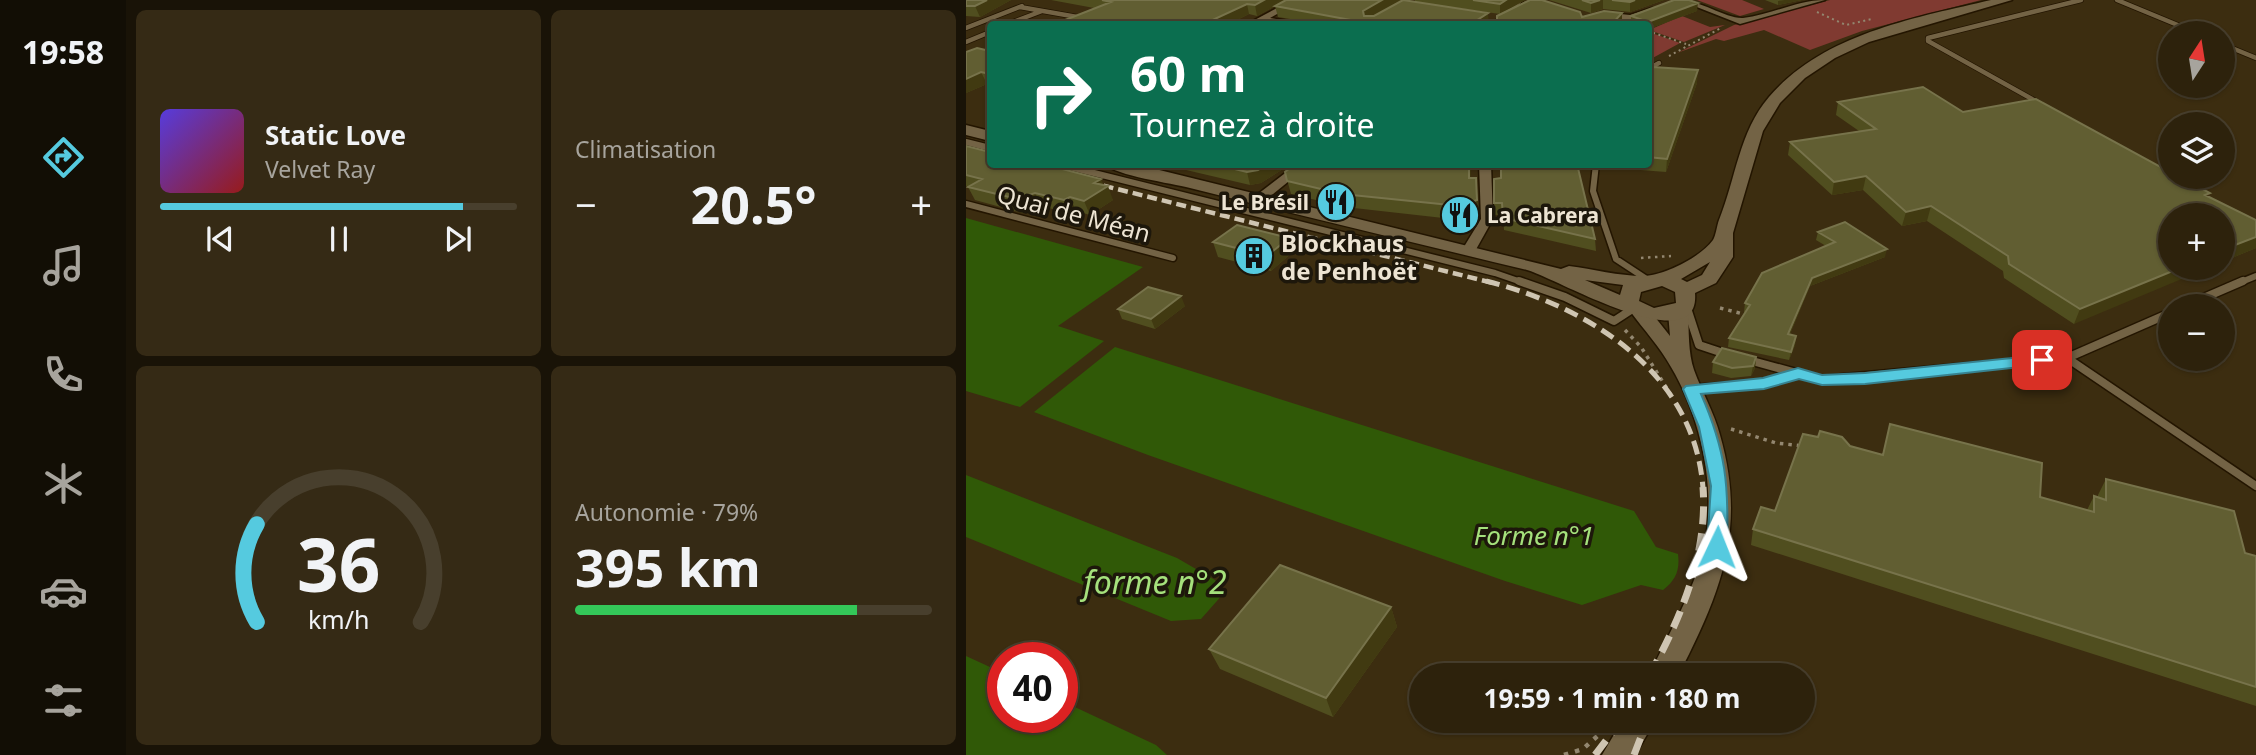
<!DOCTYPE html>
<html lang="fr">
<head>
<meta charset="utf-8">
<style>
  body { margin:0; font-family:"Noto Sans",sans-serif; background:#352a15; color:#f1f3f6; height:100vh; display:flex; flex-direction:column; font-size:26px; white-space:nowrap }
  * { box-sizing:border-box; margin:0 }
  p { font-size:23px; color:#a7a49d }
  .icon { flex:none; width:38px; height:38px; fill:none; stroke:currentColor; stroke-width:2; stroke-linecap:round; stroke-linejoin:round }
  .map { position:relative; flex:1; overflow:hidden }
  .drawer { display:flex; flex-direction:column; gap:10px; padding:10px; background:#191307; width:840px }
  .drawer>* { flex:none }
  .hud { position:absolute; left:21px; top:21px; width:665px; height:147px; border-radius:7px; box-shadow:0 2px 5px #0004,0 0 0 2px #483f2d; background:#0b6e4f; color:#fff; overflow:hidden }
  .needle { width:46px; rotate:12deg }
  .fabs { position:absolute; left:1192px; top:21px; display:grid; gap:14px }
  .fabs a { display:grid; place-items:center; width:77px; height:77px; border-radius:50%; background:#2d220c; box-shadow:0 2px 5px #0004,0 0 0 2px #483f2d; font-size:35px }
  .speed { position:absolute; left:21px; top:642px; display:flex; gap:14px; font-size:35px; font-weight:700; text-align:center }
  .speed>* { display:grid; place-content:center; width:91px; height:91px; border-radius:50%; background:#2d220c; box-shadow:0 2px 5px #0004,0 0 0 2px #483f2d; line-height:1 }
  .speed .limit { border:10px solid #d22; background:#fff; color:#111 }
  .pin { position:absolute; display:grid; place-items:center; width:60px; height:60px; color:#fff; margin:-30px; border-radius:14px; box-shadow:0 4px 10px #0006 }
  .me { position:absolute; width:77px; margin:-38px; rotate:2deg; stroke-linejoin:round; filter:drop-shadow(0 0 5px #0008) }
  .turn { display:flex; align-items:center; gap:24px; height:147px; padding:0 28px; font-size:32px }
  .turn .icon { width:91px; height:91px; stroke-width:2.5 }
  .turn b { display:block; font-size:49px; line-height:60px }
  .big { font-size:52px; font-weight:700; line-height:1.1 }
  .drawer .card { flex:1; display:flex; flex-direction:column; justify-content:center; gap:10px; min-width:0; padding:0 24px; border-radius:10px; background:#352a15 }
  .drawer .dial { align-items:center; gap:0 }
  .dial svg { height:182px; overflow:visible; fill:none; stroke:#483f2d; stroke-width:7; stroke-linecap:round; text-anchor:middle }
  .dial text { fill:#f1f3f6; stroke:none }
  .song { display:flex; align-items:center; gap:21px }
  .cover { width:84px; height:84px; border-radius:10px; background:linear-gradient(135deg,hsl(250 70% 55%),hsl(0 70% 35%)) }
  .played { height:7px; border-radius:4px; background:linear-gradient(90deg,#55cadf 85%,#483f2d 85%) }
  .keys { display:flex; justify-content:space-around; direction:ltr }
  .heat { display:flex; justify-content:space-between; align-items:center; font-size:38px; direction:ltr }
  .charge { height:10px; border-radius:5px; background:linear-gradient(90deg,#34c759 79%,#483f2d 0) }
  .drawer .tiles { flex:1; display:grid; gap:10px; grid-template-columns:repeat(2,1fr) }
  .trip { position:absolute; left:443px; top:663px; width:406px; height:70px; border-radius:35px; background:#2d220c; box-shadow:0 2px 5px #0004,0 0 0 2px #483f2d; font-weight:700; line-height:70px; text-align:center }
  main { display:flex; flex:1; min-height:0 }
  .tab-bar { display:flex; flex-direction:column; width:126px; justify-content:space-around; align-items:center; background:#120e05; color:#a7a49d }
  .tab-bar .icon { width:49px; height:49px }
  .tab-bar .current { color:#55cadf }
  .tab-bar b { font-size:32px; color:#f1f3f6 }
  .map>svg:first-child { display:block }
</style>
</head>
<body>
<main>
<nav class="tab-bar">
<b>19:58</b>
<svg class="icon current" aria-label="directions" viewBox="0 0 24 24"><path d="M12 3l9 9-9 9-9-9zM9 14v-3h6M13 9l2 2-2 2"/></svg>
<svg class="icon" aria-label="music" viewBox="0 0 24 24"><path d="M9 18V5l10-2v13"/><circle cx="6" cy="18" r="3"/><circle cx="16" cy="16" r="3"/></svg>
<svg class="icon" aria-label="phone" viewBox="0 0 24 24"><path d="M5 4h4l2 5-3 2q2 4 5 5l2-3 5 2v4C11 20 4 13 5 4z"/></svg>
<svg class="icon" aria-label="climate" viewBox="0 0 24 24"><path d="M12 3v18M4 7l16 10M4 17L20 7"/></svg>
<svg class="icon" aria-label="car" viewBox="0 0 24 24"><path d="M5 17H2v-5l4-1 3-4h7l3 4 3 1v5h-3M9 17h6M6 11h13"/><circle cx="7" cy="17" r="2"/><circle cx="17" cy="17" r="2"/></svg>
<svg class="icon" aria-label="filters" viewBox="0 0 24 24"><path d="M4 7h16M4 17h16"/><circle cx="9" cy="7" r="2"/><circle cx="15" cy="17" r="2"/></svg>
</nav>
<section class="drawer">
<div class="tiles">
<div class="card">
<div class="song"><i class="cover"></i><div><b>Static Love</b><p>Velvet Ray</p></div></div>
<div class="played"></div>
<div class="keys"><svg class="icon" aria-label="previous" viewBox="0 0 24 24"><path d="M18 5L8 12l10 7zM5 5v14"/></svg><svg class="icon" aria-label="pause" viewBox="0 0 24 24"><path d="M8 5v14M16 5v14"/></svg><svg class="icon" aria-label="next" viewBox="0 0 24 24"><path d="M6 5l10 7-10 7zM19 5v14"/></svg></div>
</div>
<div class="card"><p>Climatisation</p>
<div class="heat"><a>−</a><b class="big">20.5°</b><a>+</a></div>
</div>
<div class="card dial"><svg viewBox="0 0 100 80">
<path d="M14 69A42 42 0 1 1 86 69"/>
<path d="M14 69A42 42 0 0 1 14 26" stroke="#55cadf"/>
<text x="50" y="56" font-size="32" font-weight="700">36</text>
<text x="50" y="72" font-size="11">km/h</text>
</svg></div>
<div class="card"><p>Autonomie · 79%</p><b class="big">395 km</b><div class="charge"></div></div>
</div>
</section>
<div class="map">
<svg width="1290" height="755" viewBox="0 0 1290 755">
  <rect width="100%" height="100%" fill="#3c2d10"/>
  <path fill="#803a31" d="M731 0H776L798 9 774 16Z
    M864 0H1015L896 31 844 50 798 30 758 41 750 39 711 53 768 25Z
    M716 16 744 27 759 25 718 42 683 30Z
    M682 32H683L714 43 683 60Z"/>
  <path fill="#305907" d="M0 218 177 267 92 326 138 341 54 407 0 391Z
    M149 347 668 511 690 547 712 554C714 570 710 580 697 590L675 585 616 605 539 581 182 455 68 412Z
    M0 475 211 558 249 580 258 593 235 619 205 621 0 537Z
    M0 656 37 673V718H96V701L190 745 201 755H0Z"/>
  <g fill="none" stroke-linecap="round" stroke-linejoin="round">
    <g stroke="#231500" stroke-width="6">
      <path id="service-far2" d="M1151 0 1231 33
        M54 7 117 18
        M42 24 76 11
        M0 28 56 6
        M0 42 24 32
        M1256 44 1290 58
        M682 69 693 63
        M1075 104 962 41V38L1115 0"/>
    </g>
    <g stroke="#231500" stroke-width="9">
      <path id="service-far1" d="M0 142 24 148
        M92 164 529 273 558 283
        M630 164 627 191 650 259 682 280
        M0 204 207 258
        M1273 283 1290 276"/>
    </g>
    <g stroke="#231500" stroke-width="11">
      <path id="service" d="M553 281 599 297 648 321 668 308
        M720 305 733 345 763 355
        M1219 306 1277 281
        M1101 358 1290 486
        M779 359 856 380 1101 358 1204 313
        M725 389 798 384 830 374"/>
    </g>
    <g stroke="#231500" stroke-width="3">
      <path id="minor" d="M326 0H336L304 18 329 22 330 24 296 22 281 24Z
        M548 0H557L535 24H527Z
        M713 0C735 0 760 19 777 18 805 15 831 0 859 0L774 24Z
        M686 8 689 9V13L665 21 632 15 636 12 664 15Z
        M331 164H344L296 203H288V197Z
        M513 164H525L527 219 508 253 503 254 496 250 515 219Z"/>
    </g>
    <g stroke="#231500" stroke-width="3">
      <path id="tertiary" d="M674 305 681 307 704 336 702 312 705 308 712 306 722 312C723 330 722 353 728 370 736 392 748 412 754 435 781 529 755 592 712 676H683C702 634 727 594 738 548 751 491 735 417 705 367 694 347 678 330 664 311Z
        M656 721H689L669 755H636Z"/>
    </g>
    <g stroke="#231500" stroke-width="3">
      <path id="secondary" d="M1025 0H1046L903 42 869 58 839 78 814 103 797 131 767 233V257L750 283 729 293C735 364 586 276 561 270 449 243 337 216 224 188 205 183 151 176 138 164H169L595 269 603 266C627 269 653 276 677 276 697 276 735 257 747 240 750 235 751 225 753 220 770 178 773 132 803 97 857 34 948 18 1025 0ZM744 262 736 275 721 282 715 279ZM619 280 657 285 654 295ZM696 286 709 292 710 303 688 308 673 301 675 292Z
        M0 125 24 131V141L0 135Z"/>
    </g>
    <path stroke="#938770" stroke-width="2" stroke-dasharray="2 3.5" stroke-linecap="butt" d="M851 12 880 25 906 19
      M682 31 720 44
      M703 56 755 28"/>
    <path stroke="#938770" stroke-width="2.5" stroke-dasharray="2.5 4.5" stroke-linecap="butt" d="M675 258 705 256"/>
    <path stroke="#938770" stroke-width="3.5" stroke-dasharray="3.5 5" stroke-linecap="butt" d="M754 308 781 315
      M659 330 675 347 707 398
      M765 429 810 443 837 446"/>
    <path stroke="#938770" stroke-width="4.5" stroke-dasharray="4.5 7" stroke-linecap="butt" d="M598 755 617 749 637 731"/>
    <use href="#service-far2" stroke="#736345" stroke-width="4.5"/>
    <use href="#service-far1" stroke="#736345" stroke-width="6"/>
    <use href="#service" stroke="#736345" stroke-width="8"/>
    <use href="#minor" fill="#736345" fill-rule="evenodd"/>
    <use href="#tertiary" fill="#736345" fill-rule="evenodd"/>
    <use href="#secondary" fill="#736345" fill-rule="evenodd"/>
    <path stroke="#cfc5b2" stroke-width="4.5" stroke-dasharray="10 5" stroke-linecap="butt" d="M123 182 527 283"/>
    <path stroke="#cfc5b2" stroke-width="5" stroke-dasharray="14 7" stroke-linecap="butt" d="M520 281C623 307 729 372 737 489"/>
    <path stroke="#cfc5b2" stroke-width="7" stroke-dasharray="18 9" stroke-linecap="butt" d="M683 676C715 618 742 554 737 487
      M629 755 655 721
      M668 755 681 721"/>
  </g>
  <path fill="#504e1f" d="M0 0H45L14 17 0 16Z
    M85 0H320L291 16 283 14 263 24H89L128 8Z
    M449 0H559L538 12 616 17 656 23 534 14 449 2Z
    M583 0H698L664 12 637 9 625 13Z
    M799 0H836L812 5Z
    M309 6 415 12 523 24H354L312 17Z
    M731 11 682 29V24H665V16Z
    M24 51V84H21L0 93Z
    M682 77 731 83 700 172 649 168V164H682Z
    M872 102 997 112 1242 196 1290 248 1256 262V215L1108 324 1038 278 1037 271 961 221 936 226 897 190 866 195 822 155 824 142 893 131 870 115Z
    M0 146 137 185 147 200 124 215 110 211 104 214 76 206 57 213 9 200 2 187 0 186Z
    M203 164H325L295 183 284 185 203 166Z
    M319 172 505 178 511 191 512 213 495 220 379 207 325 194Z
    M535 178 629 239 630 251 538 230 537 214 529 215 528 203Z
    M852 232 919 257 844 286 824 334 830 336 829 345 823 360 762 347 763 338 779 312H778L779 303 860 246 850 240Z
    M323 238 327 252 305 271 252 257 247 242Z
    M219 306 189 329 156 319 152 309Z
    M790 357 789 368 785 376 765 378 746 373 747 362Z
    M884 446 1121 510 1128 496 1132 497V495L1140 479 1279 553 1290 556V706L785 545 787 529Z
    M425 607 431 627 367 717 254 669 243 649Z"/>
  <path fill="#413a11" d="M21 0H45L14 17 9 6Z
    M298 0H320L291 16 289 5Z
    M416 0H436L399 22 397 11Z
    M540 0H559L534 14V4Z
    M634 0H637V9L625 13V3Z
    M669 0H698L664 12V2Z
    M819 0H836L812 5V1Z
    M732 3 731 11 682 29V22Z
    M281 4 283 14 263 24H238Z
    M522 13 523 24H505Z
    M656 13V23L654 24H646Z
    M732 70 731 83 700 172 701 159Z
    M15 72 21 84 0 93V79Z
    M301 164H325L295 183 284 185 281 172Z
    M503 164H505L504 191 503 178Z
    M900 176 897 190 866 195 868 182Z
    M510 178 512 213 495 220 494 206Z
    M135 179 139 188 142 186 147 200 124 215 118 201 128 183Z
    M69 193 76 206 57 213 51 199Z
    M104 197 110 211 104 214 98 200Z
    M965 206 961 221 936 226 940 212Z
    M1290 237V248L1256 262V250Z
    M323 238 327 252 305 271 301 256Z
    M921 249 919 257 844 286 820 343 822 334 846 278Z
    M1214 268H1242L1108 324 1114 309Z
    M215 296 219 306 189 329 185 319Z
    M830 336 829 345 823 360 825 352Z
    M790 357 789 368 785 376 787 366Z
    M425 607 431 627 367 717 360 698Z"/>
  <path fill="#615e32" stroke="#77734b" stroke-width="2" d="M0 0H21L9 6H0Z
    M136 0H298L289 5 281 4 238 24H89L145 2Z
    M320 0H416L397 11 398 16H408L437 0 522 13 505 24H397L401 23 309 6Z
    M507 0H540L534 4Z
    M564 0H576L614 12 616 17 638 11 656 13 646 24H531V16Z
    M616 0H634L625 3Z
    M646 0H669L664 2Z
    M708 0H723L732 3 682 22 665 16Z
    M11 48 24 51V74L15 72 0 79V52Z
    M687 67 732 70 701 159 682 157V77Z
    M957 87 997 112 1070 99 1204 172V177H1214L1244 193 1239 195 1290 220V237L1256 250V215H1204V268H1214L1114 309 1043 264 1042 256 965 206 940 212 900 176 868 182 824 142 910 129 872 102Z
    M0 146 24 152V164H77L135 179 128 183 142 186 118 201 104 197 98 200 69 193 51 199 2 187 16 179 0 175Z
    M248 164H301L292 170 281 172Z
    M329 164H503V178H510L511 200 494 206 376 194 321 181 319 172Z
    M535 164H611L629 239 537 218 536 203H528V179L535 178Z
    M879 222 921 249 846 278 822 334 830 336 825 352 763 338 784 305 779 303 796 273 869 242 852 232Z
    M271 225 323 238 301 256 247 242Z
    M182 287 215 296 185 319 152 309Z
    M756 348 790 357 787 366 766 368 747 362Z
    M924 424 1076 463 1074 497 1128 512V496L1140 500V479L1268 511 1279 553 1290 556V687L787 529 795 507 809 511 837 434 852 437 854 431 876 437 884 446 917 455Z
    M314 565 425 607 360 698 243 649Z"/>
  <path fill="#55cadf" stroke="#378391" stroke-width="2" d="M1076 355 1084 360 1081 364 899 384 856 385 833 379 798 389 735 394C760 451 763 485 761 547L758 552H744L741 547 745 486 733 427 717 389 720 386 797 378 832 368 856 375 899 373Z"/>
  <defs>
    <g id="restaurant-disc" transform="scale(2.0125)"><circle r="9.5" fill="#55cadf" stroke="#1d170b"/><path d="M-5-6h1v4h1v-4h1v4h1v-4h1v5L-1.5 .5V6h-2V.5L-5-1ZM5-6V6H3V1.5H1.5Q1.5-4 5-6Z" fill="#111"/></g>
    <g id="building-disc" transform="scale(2.0125)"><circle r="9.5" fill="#55cadf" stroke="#1d170b"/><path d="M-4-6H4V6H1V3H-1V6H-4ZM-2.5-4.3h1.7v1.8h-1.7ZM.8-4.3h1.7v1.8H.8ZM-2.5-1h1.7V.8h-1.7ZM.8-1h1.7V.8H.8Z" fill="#111"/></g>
  </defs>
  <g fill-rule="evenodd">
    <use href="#restaurant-disc" x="370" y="202"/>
    <use href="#restaurant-disc" x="494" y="215"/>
    <use href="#building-disc" x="288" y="256"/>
  </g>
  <g text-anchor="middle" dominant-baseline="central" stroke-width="7" stroke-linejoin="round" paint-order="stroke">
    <g font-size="21" font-weight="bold" fill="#ede4d3" stroke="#1d170b" text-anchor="end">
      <text x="343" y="202">Le Brésil</text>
      <text x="521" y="215" text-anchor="start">La Cabrera</text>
    </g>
    <g font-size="24" fill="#ede4d3" stroke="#1d170b">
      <text transform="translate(108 213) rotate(15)">Quai de Méan</text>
    </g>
    <g font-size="24" font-weight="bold" fill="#ede4d3" stroke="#1d170b" text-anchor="start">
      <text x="315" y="242">Blockhaus<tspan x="315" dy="28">de Penhoët</tspan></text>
    </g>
    <g font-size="26" font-style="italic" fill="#a5e17c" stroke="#1d170b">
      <text x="568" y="535">Forme n°1</text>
    </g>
    <g font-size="32" font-style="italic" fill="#a5e17c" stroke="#1d170b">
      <text x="189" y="581">forme n°2</text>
    </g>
  </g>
</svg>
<div class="fabs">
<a><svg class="needle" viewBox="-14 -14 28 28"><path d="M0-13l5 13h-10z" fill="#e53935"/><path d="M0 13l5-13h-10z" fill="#a7a49d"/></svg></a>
<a><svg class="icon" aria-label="layers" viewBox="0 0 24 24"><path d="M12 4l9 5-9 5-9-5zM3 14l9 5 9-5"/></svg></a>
<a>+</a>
<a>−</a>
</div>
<div class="speed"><div class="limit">40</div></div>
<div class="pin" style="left:1076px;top:360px;background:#d93025"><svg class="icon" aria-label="arrive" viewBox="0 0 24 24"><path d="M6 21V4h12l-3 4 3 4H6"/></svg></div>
<svg class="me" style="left:751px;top:547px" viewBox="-20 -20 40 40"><path d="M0-17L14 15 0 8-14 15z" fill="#55cadf" stroke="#fff" stroke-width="4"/></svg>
<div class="trip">19:59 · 1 min · 180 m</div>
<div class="hud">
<div class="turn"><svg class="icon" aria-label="right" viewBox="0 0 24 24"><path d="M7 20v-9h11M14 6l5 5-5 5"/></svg><div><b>60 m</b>Tournez à droite</div></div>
</div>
</div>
</main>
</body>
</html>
